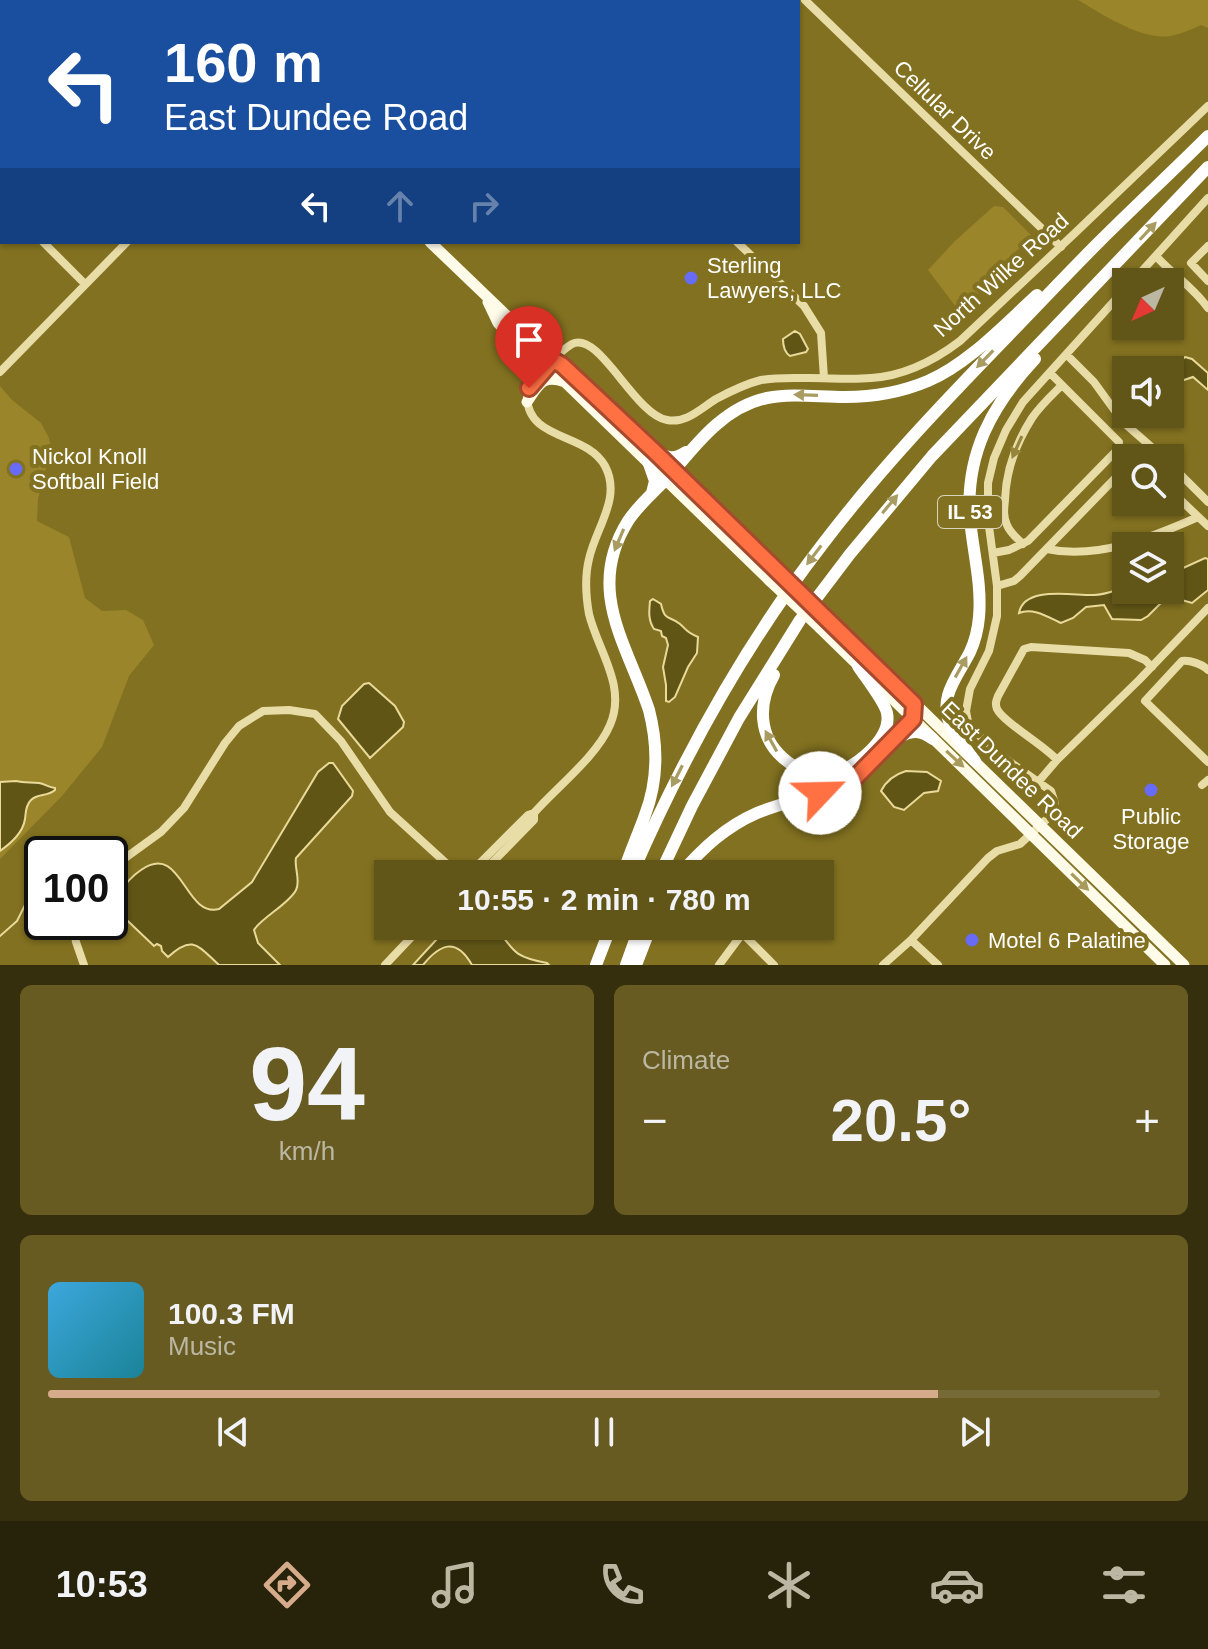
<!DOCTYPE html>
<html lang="en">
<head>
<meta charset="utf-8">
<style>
  body { margin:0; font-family:Helvetica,sans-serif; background:#685b21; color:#f1f3f6; height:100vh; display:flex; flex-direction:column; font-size:30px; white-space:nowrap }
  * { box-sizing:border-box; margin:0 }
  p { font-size:26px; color:#bbb7a2 }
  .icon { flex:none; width:44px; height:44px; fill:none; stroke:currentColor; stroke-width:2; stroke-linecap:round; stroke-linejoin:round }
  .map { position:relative; height:965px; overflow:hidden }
  .side { display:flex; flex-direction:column; gap:20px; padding:20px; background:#362f0d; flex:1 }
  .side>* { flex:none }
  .hud { position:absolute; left:0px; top:0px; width:800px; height:244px; box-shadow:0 2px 6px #0004; background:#1a4fa0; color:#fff; overflow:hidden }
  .needle { width:52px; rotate:224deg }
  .controls { position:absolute; left:1112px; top:268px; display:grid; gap:16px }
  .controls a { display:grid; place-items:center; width:72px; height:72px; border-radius:0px; background:#625518; box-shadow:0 2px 6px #0004; font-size:40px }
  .speed { position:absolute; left:24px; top:836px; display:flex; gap:16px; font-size:40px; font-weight:700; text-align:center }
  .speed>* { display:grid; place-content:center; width:104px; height:104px; border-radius:50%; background:#625518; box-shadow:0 2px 6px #0004; line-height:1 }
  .speed .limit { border:4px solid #111; border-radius:12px; background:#fff; color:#111 }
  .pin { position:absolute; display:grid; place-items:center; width:68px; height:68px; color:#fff; margin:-82px -34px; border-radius:50% 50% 50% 0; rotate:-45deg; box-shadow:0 0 8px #0007 }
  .pin .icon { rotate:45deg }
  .me { position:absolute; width:88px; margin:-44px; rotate:66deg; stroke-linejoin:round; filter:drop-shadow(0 0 6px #0008) }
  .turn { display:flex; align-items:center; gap:28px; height:168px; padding:0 32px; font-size:36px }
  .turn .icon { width:104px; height:104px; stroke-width:2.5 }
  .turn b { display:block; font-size:56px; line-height:68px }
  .lanes { display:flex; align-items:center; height:76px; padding:0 32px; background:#0003; justify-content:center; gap:40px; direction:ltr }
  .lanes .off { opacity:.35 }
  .big { font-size:60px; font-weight:800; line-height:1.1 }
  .side .card { flex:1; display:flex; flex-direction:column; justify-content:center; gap:12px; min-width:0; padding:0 28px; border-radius:12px; background:#685b21 }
  .side .dial { align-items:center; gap:0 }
  .dial b { font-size:104px; line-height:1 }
  .song { display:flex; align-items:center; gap:24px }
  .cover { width:96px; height:96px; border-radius:12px; background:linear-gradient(135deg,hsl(200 70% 55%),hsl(190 70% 35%)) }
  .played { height:8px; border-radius:4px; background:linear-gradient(90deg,#d6ab8b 80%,#766b37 80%) }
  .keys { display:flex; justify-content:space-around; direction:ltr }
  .heat { display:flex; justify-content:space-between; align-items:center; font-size:44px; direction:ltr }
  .side .tiles { flex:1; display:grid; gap:20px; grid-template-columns:1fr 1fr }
  .card:last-child { grid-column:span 2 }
  .trip { position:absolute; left:374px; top:860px; width:460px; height:80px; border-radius:0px; background:#625518; box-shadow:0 2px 6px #0004; font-weight:800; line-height:80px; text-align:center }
  .menu { display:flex; height:128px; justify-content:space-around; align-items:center; background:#27220a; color:#bbb7a2 }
  .menu .icon { width:56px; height:56px }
  .menu .selected { color:#d6ab8b }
  .menu b { font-size:36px; color:#f1f3f6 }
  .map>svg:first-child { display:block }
</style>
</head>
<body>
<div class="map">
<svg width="1208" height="965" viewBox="0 0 1208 965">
  <rect width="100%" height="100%" fill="#827120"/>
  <path fill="#9a852a" d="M1078 0H1208V28L1201 25C1192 29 1181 34 1171 36 1142 41 1102 14 1078 0Z
    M994 206 1003 207 1031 235 1032 239 1015 252 1007 266 959 311 928 270 955 241Z
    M0 386 12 400 41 423 49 438 51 449 38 499 37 521 69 537 85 598 102 611 126 610 143 620 154 645 129 676 102 747 62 796 0 859Z"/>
  <path fill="#615516" stroke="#eada9a" stroke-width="2" d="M795 331 800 334 808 349 806 352 790 356C784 352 783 346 783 339Z
    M1185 357 1192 359 1208 373V390L1193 377 1175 383 1170 378V371Z
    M1205 558 1208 559V590L1192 603 1175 598 1162 602 1148 616 1141 620 1112 619 1104 605 1086 607 1073 618 1061 623C1048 617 1033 607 1019 613 1024 585 1074 596 1094 595 1105 595 1116 590 1126 587V590H1170V574Z
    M653 599 661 604C665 622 669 615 680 624 688 631 686 632 698 637L697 653 688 667 675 697 669 702 666 701V685L663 667 668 645 666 638 662 636 661 631 654 629C648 620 649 611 650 601Z
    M369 683 395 706 404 722 403 727 370 758 338 719 342 706 364 684Z
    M329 763H333L353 791 352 796 296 858C294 868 301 881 296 890 289 904 261 918 254 930L258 943 280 965H219C198 946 193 934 168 957L162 951 161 946 157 944 154 946 110 904V890L120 893C125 884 132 876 141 870 182 841 184 918 219 909L252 882 318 772Z
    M906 771 927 772 941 781 938 791 924 793 904 810 894 807 881 791C886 781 896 774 906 771Z
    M16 781C24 783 31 782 39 783 45 784 48 787 55 788V790C47 797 38 793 31 800 25 806 26 813 25 819 23 833 11 843 0 851V782Z
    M449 926H495C514 951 513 957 547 963L549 965H472C456 937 440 944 423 965H413Z"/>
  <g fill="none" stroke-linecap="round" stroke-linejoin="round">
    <path stroke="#eada9a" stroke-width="2" d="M0 936 17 921 25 905 42 891"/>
    <path stroke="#e8dca7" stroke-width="8" d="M484 0 486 2
      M805 0 1061 247
      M471 2 473 0
      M0 204 2 206
      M43 242 85 284
      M737 242 804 306 821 333 824 378
      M1208 246 1191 263 1208 281
      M1156 256C1173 275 1193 287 1208 308
      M1132 282 1208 198
      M1067 355 1094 382 1123 422 1164 458
      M0 372 127 242
      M537 378C547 367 558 352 572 344 599 330 634 414 667 420 686 424 701 408 716 399 731 391 745 384 761 380 777 377 794 378 810 378 830 378 851 380 871 378 904 376 935 360 960 341L1075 233 1208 106
      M1170 464 1208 502
      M1170 490 1208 526
      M1023 544C1017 538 1010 533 1007 525 1003 517 1004 509 1005 500 1006 470 1016 443 1032 418 1040 406 1052 395 1062 385
      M1047 549C1097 560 1153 537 1198 517
      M993 553 1009 550 1028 541 1118 449 1119 442 1050 373
      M997 586 1014 581 1020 576 1126 467
      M1208 670C1202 664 1190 660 1182 661L1145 701 1208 762
      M1057 760C1044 745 1004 723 997 709 995 704 996 701 998 696L1024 649 1031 647 1129 653 1145 660 1152 667
      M1039 781 1057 760 1139 680 1208 608
      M1202 785 1208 780
      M110 869 161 832 184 808 225 743 239 726 263 711 289 710 315 714 341 741 390 812 458 874
      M471 874V872L528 815 534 813C557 787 597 756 610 725 627 686 598 651 589 614 586 597 585 575 589 559 596 527 622 498 605 466 586 432 528 441 527 397
      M481 874 534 820V813
      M73 922 76 942 84 965
      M735 926 774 965
      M911 940 938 965
      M385 965 422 926
      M719 965 742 934
      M883 965 911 940 988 858 997 851 1020 844 1048 818 1055 803 1051 791 1010 762 983 740 968 722 966 711 970 689 989 651 997 616V586L988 519V483L994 458 1006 430 1023 402 1126 288"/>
    <path stroke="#fefbe9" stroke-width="11" d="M180 0 182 2
      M430 242 553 360 562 365 655 452 775 569
      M488 302 498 323 534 358 537 370 531 385
      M553 360 556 371 565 382 770 581
      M527 402C539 384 543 374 565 382
      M828 619 1184 965
      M820 628 1165 965"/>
    <path stroke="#fff" stroke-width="12" d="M655 452C668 458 674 460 686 452
      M648 461 655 481 652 493
      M774 675C758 703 758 736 783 758 793 767 804 772 816 773 824 774 833 774 841 771 852 766 862 759 871 750 881 740 890 728 887 713 885 702 865 677 858 666
      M899 737C913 730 920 730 933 739
      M975 761C967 750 957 738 951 726 937 698 958 676 970 652 975 641 978 629 979 617 982 584 973 552 970 519 965 454 992 405 1035 359
      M623 874C629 854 638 835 645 815 658 781 658 745 649 710 627 644 585 590 628 521 641 501 662 486 677 467 701 438 728 406 767 398 793 393 818 397 845 397 873 397 902 392 928 381 968 364 1005 324 1037 295
      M632 874C683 757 744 646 822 545 878 471 942 404 1007 337 1038 305 1068 273 1099 242 1135 206 1172 172 1208 136
      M660 874 692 806 739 718 800 620 850 554 932 456 1208 167
      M680 874C703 848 725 827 757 813 793 798 834 794 865 769L913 719 914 704
      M596 965 611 926
      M626 965 640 926
      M636 965 651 926"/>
    <path stroke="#fefbe9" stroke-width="11" d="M775 569 828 619
      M770 581 820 628"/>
  </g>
  <defs><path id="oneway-solid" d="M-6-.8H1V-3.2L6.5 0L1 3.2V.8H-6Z" transform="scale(2)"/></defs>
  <g fill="#a89c63">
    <use href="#oneway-solid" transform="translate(1148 231) rotate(-47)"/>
    <use href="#oneway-solid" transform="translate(985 359) rotate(134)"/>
    <use href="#oneway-solid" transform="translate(806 395) rotate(-178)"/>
    <use href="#oneway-solid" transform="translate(890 504) rotate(-50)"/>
    <use href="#oneway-solid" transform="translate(619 540) rotate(113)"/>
    <use href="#oneway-solid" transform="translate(814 555) rotate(127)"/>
    <use href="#oneway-solid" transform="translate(961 667) rotate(-61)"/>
    <use href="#oneway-solid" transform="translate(771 741) rotate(-119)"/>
    <use href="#oneway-solid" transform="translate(677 776) rotate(117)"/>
  </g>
  <use fill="#96863b" href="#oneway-solid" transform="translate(1017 447) rotate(114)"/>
  <g fill="#a79a5c">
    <use href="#oneway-solid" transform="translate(955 759) rotate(43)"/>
    <use href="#oneway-solid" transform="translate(1080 882) rotate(44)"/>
  </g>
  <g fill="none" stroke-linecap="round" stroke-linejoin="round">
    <g stroke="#a6492c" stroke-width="20">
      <path id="route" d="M529 388 553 360 562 365 655 452 914 704 913 719 856 777 845 784 820 793"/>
    </g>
    <use href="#route" stroke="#ff7043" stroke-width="14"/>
  </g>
  <g fill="#676bf5" stroke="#827120" stroke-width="3">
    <circle cx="691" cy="278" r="8"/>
    <circle cx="16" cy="469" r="8"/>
    <circle cx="1151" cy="790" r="8"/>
    <circle cx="972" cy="940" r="8"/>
  </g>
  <g text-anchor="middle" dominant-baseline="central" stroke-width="8" stroke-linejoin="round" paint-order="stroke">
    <rect fill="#827120" stroke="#dad4bc" stroke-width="2" x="938" y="496" width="64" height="32" rx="6"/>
    <g font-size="20" font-weight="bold" fill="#fff">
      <text x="970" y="512">IL 53</text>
    </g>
    <g font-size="22" fill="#fff" stroke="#827120">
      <text transform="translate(945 110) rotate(44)">Cellular Drive</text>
      <text transform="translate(1001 275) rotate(-42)">North Wilke Road</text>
      <text transform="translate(1012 770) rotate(44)">East Dundee Road</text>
    </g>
    <g font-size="22" fill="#fff" stroke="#827120" text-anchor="start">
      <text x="707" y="265">Sterling<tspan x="707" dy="25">Lawyers, LLC</tspan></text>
      <text x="32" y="456">Nickol Knoll<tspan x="32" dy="25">Softball Field</tspan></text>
      <text x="1151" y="816" text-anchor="middle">Public<tspan x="1151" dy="25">Storage</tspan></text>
      <text x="988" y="940">Motel 6 Palatine</text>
    </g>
  </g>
</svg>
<div class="controls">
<a><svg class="needle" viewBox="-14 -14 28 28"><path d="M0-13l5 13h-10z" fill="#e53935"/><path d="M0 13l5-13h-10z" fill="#bbb7a2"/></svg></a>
<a><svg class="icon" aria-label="sound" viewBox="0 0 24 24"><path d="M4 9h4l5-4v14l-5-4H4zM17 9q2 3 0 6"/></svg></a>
<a><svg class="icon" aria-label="search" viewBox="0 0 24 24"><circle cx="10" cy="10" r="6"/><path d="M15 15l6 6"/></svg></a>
<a><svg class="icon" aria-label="layers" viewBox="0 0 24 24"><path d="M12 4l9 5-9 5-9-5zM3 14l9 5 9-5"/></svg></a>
</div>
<div class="speed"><div class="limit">100</div></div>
<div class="pin" style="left:529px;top:388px;background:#d93025"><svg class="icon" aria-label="arrive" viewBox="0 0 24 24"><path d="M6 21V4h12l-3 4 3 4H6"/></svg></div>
<svg class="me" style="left:820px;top:793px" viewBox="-20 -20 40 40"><circle r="19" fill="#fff"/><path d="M0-13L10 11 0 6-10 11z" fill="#ff7043"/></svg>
<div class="trip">10:55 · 2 min · 780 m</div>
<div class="hud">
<div class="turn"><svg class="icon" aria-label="left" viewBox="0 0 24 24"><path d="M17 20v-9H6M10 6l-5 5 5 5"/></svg><div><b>160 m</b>East Dundee Road</div></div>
<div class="lanes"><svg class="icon" aria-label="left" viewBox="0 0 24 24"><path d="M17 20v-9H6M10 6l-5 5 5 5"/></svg><svg class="icon off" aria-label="ahead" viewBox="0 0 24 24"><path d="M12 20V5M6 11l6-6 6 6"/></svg><svg class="icon off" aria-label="right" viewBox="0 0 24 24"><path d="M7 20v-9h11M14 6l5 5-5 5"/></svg></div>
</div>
</div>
<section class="side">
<div class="tiles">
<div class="card dial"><b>94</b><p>km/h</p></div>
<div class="card"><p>Climate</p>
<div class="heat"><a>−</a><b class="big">20.5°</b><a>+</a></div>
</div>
<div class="card">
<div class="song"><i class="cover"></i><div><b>100.3 FM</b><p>Music</p></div></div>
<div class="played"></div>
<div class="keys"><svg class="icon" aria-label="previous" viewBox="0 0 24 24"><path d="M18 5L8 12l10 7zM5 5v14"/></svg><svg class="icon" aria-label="pause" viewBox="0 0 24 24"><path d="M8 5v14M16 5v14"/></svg><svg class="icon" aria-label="next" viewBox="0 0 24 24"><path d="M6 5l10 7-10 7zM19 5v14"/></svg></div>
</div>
</div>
</section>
<nav class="menu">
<b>10:53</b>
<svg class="icon selected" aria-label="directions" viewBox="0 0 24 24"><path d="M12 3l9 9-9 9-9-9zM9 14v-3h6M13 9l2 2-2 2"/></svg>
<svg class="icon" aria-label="music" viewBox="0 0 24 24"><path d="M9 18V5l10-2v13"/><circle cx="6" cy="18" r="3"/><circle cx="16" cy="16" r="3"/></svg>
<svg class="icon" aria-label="phone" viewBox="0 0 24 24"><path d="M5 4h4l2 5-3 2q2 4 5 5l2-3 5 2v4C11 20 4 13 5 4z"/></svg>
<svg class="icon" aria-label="climate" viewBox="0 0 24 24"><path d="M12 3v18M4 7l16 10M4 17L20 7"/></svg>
<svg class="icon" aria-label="car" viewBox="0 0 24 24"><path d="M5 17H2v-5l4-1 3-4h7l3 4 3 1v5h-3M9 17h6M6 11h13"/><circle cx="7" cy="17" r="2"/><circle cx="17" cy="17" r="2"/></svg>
<svg class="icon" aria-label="filters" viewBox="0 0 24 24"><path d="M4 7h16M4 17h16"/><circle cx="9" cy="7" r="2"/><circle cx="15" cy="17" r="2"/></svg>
</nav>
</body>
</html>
